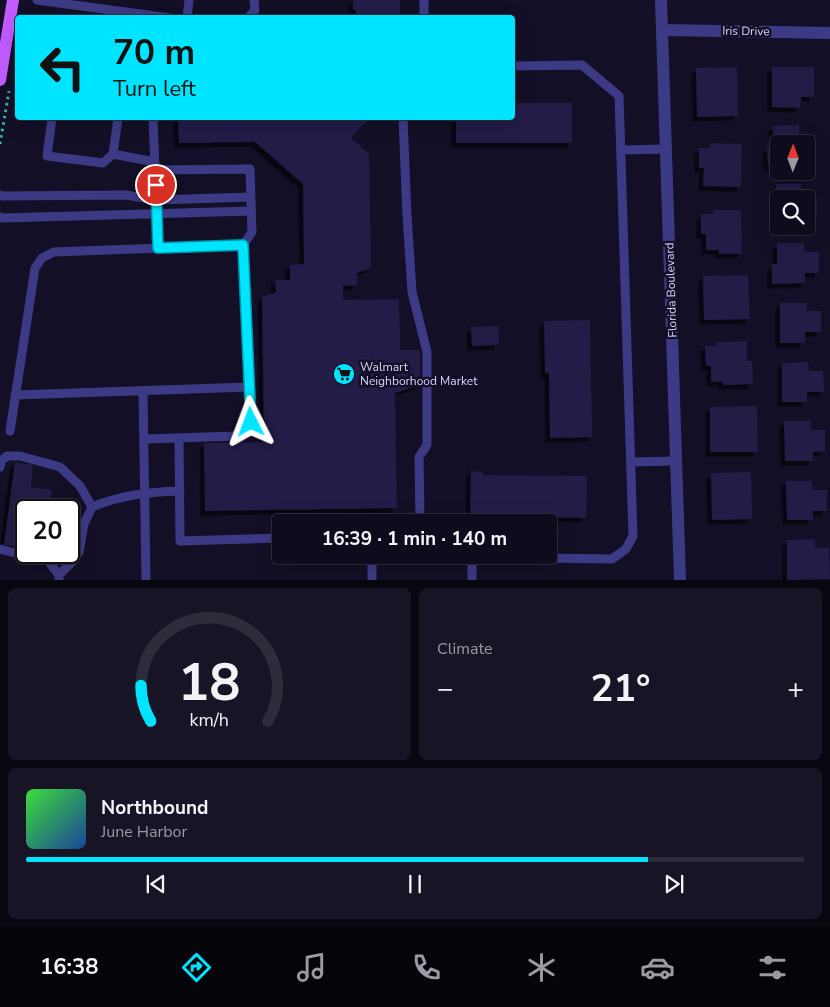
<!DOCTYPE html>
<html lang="en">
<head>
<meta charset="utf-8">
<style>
  body { margin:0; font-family:"Nunito Sans",sans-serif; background:#171425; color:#f1f3f6; height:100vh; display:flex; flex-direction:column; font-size:19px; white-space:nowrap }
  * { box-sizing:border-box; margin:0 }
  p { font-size:16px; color:#9b9ba3 }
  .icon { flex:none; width:28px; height:28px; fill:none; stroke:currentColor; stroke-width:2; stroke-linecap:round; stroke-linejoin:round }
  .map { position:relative; height:580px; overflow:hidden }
  .details { display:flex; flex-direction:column; gap:8px; padding:8px; background:#08060f; flex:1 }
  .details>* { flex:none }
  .hud { position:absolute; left:15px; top:15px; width:500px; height:105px; border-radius:5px; box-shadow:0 5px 20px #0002,0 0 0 1px #2e2b3b; background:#00e5ff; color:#111; overflow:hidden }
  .needle { width:32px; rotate:1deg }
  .buttons { position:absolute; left:770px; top:135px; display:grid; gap:10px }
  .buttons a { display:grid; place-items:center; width:45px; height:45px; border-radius:5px; background:#0e0b1c; box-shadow:0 5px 20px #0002,0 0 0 1px #2e2b3b; font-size:25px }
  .speed { position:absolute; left:15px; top:499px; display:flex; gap:10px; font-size:25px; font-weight:700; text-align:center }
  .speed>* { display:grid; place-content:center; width:65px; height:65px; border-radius:50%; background:#0e0b1c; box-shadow:0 5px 20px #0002,0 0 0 1px #2e2b3b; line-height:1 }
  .speed .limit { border:2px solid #111; border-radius:8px; background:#fff; color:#111 }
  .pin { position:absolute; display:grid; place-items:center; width:42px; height:42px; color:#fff; margin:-21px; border:2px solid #fff; border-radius:50%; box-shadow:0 1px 5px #0007 }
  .me { position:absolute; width:55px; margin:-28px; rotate:357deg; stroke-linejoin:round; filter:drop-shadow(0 0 4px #0008) }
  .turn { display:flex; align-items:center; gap:18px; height:105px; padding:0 15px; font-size:22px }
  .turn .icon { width:65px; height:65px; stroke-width:2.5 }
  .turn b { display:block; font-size:35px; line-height:42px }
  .big { font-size:38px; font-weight:700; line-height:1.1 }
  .details .card { flex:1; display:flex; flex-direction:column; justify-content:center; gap:8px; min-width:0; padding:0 18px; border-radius:8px; background:#171425 }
  .details .dial { align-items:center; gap:0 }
  .dial svg { height:130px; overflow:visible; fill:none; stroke:#2e2b3b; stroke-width:7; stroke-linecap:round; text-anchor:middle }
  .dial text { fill:#f1f3f6; stroke:none }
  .song { display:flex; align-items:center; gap:15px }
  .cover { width:60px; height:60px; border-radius:8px; background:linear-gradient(135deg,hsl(120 70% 55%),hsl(220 70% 35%)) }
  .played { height:5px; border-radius:2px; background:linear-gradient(90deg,#00e5ff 80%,#2e2b3b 80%) }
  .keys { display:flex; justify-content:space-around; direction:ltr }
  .heat { display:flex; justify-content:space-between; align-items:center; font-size:28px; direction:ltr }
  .details .tiles { flex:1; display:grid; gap:8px; grid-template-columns:1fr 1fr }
  .card:last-child { grid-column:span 2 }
  .trip { position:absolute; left:272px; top:514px; width:285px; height:50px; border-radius:5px; background:#0e0b1c; box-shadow:0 5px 20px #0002,0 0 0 1px #2e2b3b; font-weight:700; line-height:50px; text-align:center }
  .menu { display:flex; height:80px; justify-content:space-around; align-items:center; background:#06040b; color:#9b9ba3 }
  .menu .icon { width:35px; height:35px }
  .menu .current { color:#00e5ff }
  .menu b { font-size:22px; color:#f1f3f6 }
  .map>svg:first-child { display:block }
</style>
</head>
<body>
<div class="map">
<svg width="830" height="580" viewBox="0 0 830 580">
  <defs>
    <filter id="shadow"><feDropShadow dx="-4.5" dy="4.5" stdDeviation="0" flood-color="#0009"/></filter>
  </defs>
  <rect width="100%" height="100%" fill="#130f26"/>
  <path fill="#241b47" filter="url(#shadow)" d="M353 0H400V18H356V10H353Z
    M737 67 738 116 697 117 696 68Z
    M772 67H814V97H801L800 108 772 107Z
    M512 103H572V143H456V118H512Z
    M178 118H370L351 138 369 154 371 268 357 273V285L343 286V300L399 299 400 350H420V385L395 393 397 508 205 511 204 443 264 442 262 297 276 292 275 280H290V265L304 264 303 184 255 142 179 143Z
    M799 125V135H815V156H806V144H779V166H768L767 147H774L773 126Z
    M710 143 742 144 741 187 703 186 704 168H699V148H710Z
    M776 184H801V193H816L817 216H806V199H779V225H776Z
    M713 210H741L742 254H719V250H706V234H701V214H713Z
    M777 243H804V252H819V273H805V283L772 284V264H777Z
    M748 275 750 319 704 320 703 276Z
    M780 303H807V311H821V332H805V343H780Z
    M590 320 592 437 550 438 549 373H545L544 321Z
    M498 326 499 345 472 346 471 327Z
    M747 341V361H752L753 384 723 385V382H711V366H706L705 346H717L716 342Z
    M808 362 809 371H823L824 392H807V402H782V363Z
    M757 406 758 452H710V407Z
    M784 421H811V430H825V451L813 452V461H785Z
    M15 462 33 465 31 487 52 490 49 508 28 505 22 547 4 545Z
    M471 471 483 472V475L587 476 586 518 470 516Z
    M751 472 752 519 712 520 711 473Z
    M786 481H812L813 490H827V511H813V520H787Z
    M815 539V548L829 547 830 579 787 580V540Z"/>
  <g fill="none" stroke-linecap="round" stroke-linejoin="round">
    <path stroke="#2fb8b0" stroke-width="3" stroke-dasharray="2.5 4" stroke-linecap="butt" d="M0 144 9 91"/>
    <path stroke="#3d3a85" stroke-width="9" d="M37 0 170 18
      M424 0V18
      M187 18 189 0
      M248 18 255 10 254 0
      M52 118 47 156 103 163 113 154 118 118
      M153 118 158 248
      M403 118 407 215 412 292 427 352V445L419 457 420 522
      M621 150 666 149
      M113 154 155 162
      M155 170 250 169 252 232 243 245
      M0 195 2 196 126 195 156 200 251 197
      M0 217 3 218 251 211
      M143 392 146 580
      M10 431 35 268 42 258 54 252 243 245 249 387 15 395
      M179 438 180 541 281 538
      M144 439 237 436 247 430 251 423 249 387
      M631 462 676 461
      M0 467 1 461 7 456H20L60 467 80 486 92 507
      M0 549 48 561 59 575
      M59 580V575L72 562 79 552 84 524 92 507C121 495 149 492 180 491
      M372 580V555
      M472 580V557L612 559 626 549 633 536 619 96 582 65 512 66"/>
    <path stroke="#3d3a85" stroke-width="12" d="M661 0 680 580
      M662 30 830 33"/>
    <path stroke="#c25bff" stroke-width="12" d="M0 80 13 0"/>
  </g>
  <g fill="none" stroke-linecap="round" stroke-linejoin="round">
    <g stroke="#0095a6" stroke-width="12">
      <path id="route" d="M156 185 158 248 243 245 251 422"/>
    </g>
    <use href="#route" stroke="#00e5ff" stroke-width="9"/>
  </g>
  <defs>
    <g id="supermarket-disc" transform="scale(1.125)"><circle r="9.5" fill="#00e5ff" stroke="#130f26"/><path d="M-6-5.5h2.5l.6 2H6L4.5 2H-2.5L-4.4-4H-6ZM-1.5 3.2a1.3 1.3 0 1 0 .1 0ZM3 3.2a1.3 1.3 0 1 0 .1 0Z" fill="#111"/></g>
  </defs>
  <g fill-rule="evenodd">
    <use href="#supermarket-disc" x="344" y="374"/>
  </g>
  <g text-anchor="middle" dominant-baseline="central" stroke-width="5" stroke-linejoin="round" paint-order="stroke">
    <g font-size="12" fill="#d9d4ff" stroke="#130f26">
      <text transform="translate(746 31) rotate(1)">Iris Drive</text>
      <text transform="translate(671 290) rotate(-92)">Florida Boulevard</text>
    </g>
    <g font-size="12" fill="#d9d4ff" stroke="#130f26" text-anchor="start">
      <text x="360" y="367">Walmart<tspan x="360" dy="14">Neighborhood Market</tspan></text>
    </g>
  </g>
</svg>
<div class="buttons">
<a><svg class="needle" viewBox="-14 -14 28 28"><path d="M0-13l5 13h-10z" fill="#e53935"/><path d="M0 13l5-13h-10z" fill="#9b9ba3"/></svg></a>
<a><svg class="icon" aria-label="search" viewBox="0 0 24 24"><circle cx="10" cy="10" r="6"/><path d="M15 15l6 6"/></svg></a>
</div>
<div class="speed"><div class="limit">20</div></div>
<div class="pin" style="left:156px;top:185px;background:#d93025"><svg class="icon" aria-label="arrive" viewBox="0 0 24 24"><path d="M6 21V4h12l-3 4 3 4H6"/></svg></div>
<svg class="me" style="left:251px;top:422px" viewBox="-20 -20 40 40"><path d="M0-17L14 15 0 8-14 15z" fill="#00e5ff" stroke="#fff" stroke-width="4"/></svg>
<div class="trip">16:39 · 1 min · 140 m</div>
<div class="hud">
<div class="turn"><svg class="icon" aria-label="left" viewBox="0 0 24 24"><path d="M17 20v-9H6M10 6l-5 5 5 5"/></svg><div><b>70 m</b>Turn left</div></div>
</div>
</div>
<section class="details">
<div class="tiles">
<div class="card dial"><svg viewBox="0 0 100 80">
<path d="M14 69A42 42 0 1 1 86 69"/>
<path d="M14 69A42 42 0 0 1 8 47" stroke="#00e5ff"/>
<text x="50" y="56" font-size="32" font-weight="700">18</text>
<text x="50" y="72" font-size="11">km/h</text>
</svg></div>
<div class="card"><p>Climate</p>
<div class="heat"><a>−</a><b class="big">21°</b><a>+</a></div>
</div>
<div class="card">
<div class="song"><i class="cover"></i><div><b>Northbound</b><p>June Harbor</p></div></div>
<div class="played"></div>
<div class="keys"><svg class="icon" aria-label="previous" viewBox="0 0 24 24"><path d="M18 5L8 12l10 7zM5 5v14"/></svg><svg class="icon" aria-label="pause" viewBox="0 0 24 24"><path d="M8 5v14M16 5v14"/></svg><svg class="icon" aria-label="next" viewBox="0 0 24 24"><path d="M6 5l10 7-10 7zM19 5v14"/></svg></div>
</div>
</div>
</section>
<nav class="menu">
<b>16:38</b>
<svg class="icon current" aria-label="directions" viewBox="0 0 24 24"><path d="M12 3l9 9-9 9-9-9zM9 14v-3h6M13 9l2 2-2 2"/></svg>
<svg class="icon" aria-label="music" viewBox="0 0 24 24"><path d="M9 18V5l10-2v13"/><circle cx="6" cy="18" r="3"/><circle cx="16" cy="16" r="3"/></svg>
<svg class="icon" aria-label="phone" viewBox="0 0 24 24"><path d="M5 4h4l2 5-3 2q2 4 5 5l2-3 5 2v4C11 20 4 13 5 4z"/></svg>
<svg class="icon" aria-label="climate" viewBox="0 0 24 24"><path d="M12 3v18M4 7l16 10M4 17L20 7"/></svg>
<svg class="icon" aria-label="car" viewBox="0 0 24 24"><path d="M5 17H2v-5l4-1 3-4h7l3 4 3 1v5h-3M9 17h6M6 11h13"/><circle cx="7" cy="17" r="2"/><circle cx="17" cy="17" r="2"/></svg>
<svg class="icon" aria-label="filters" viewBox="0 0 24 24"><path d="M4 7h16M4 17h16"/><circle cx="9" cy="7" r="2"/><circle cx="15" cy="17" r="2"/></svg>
</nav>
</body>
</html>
